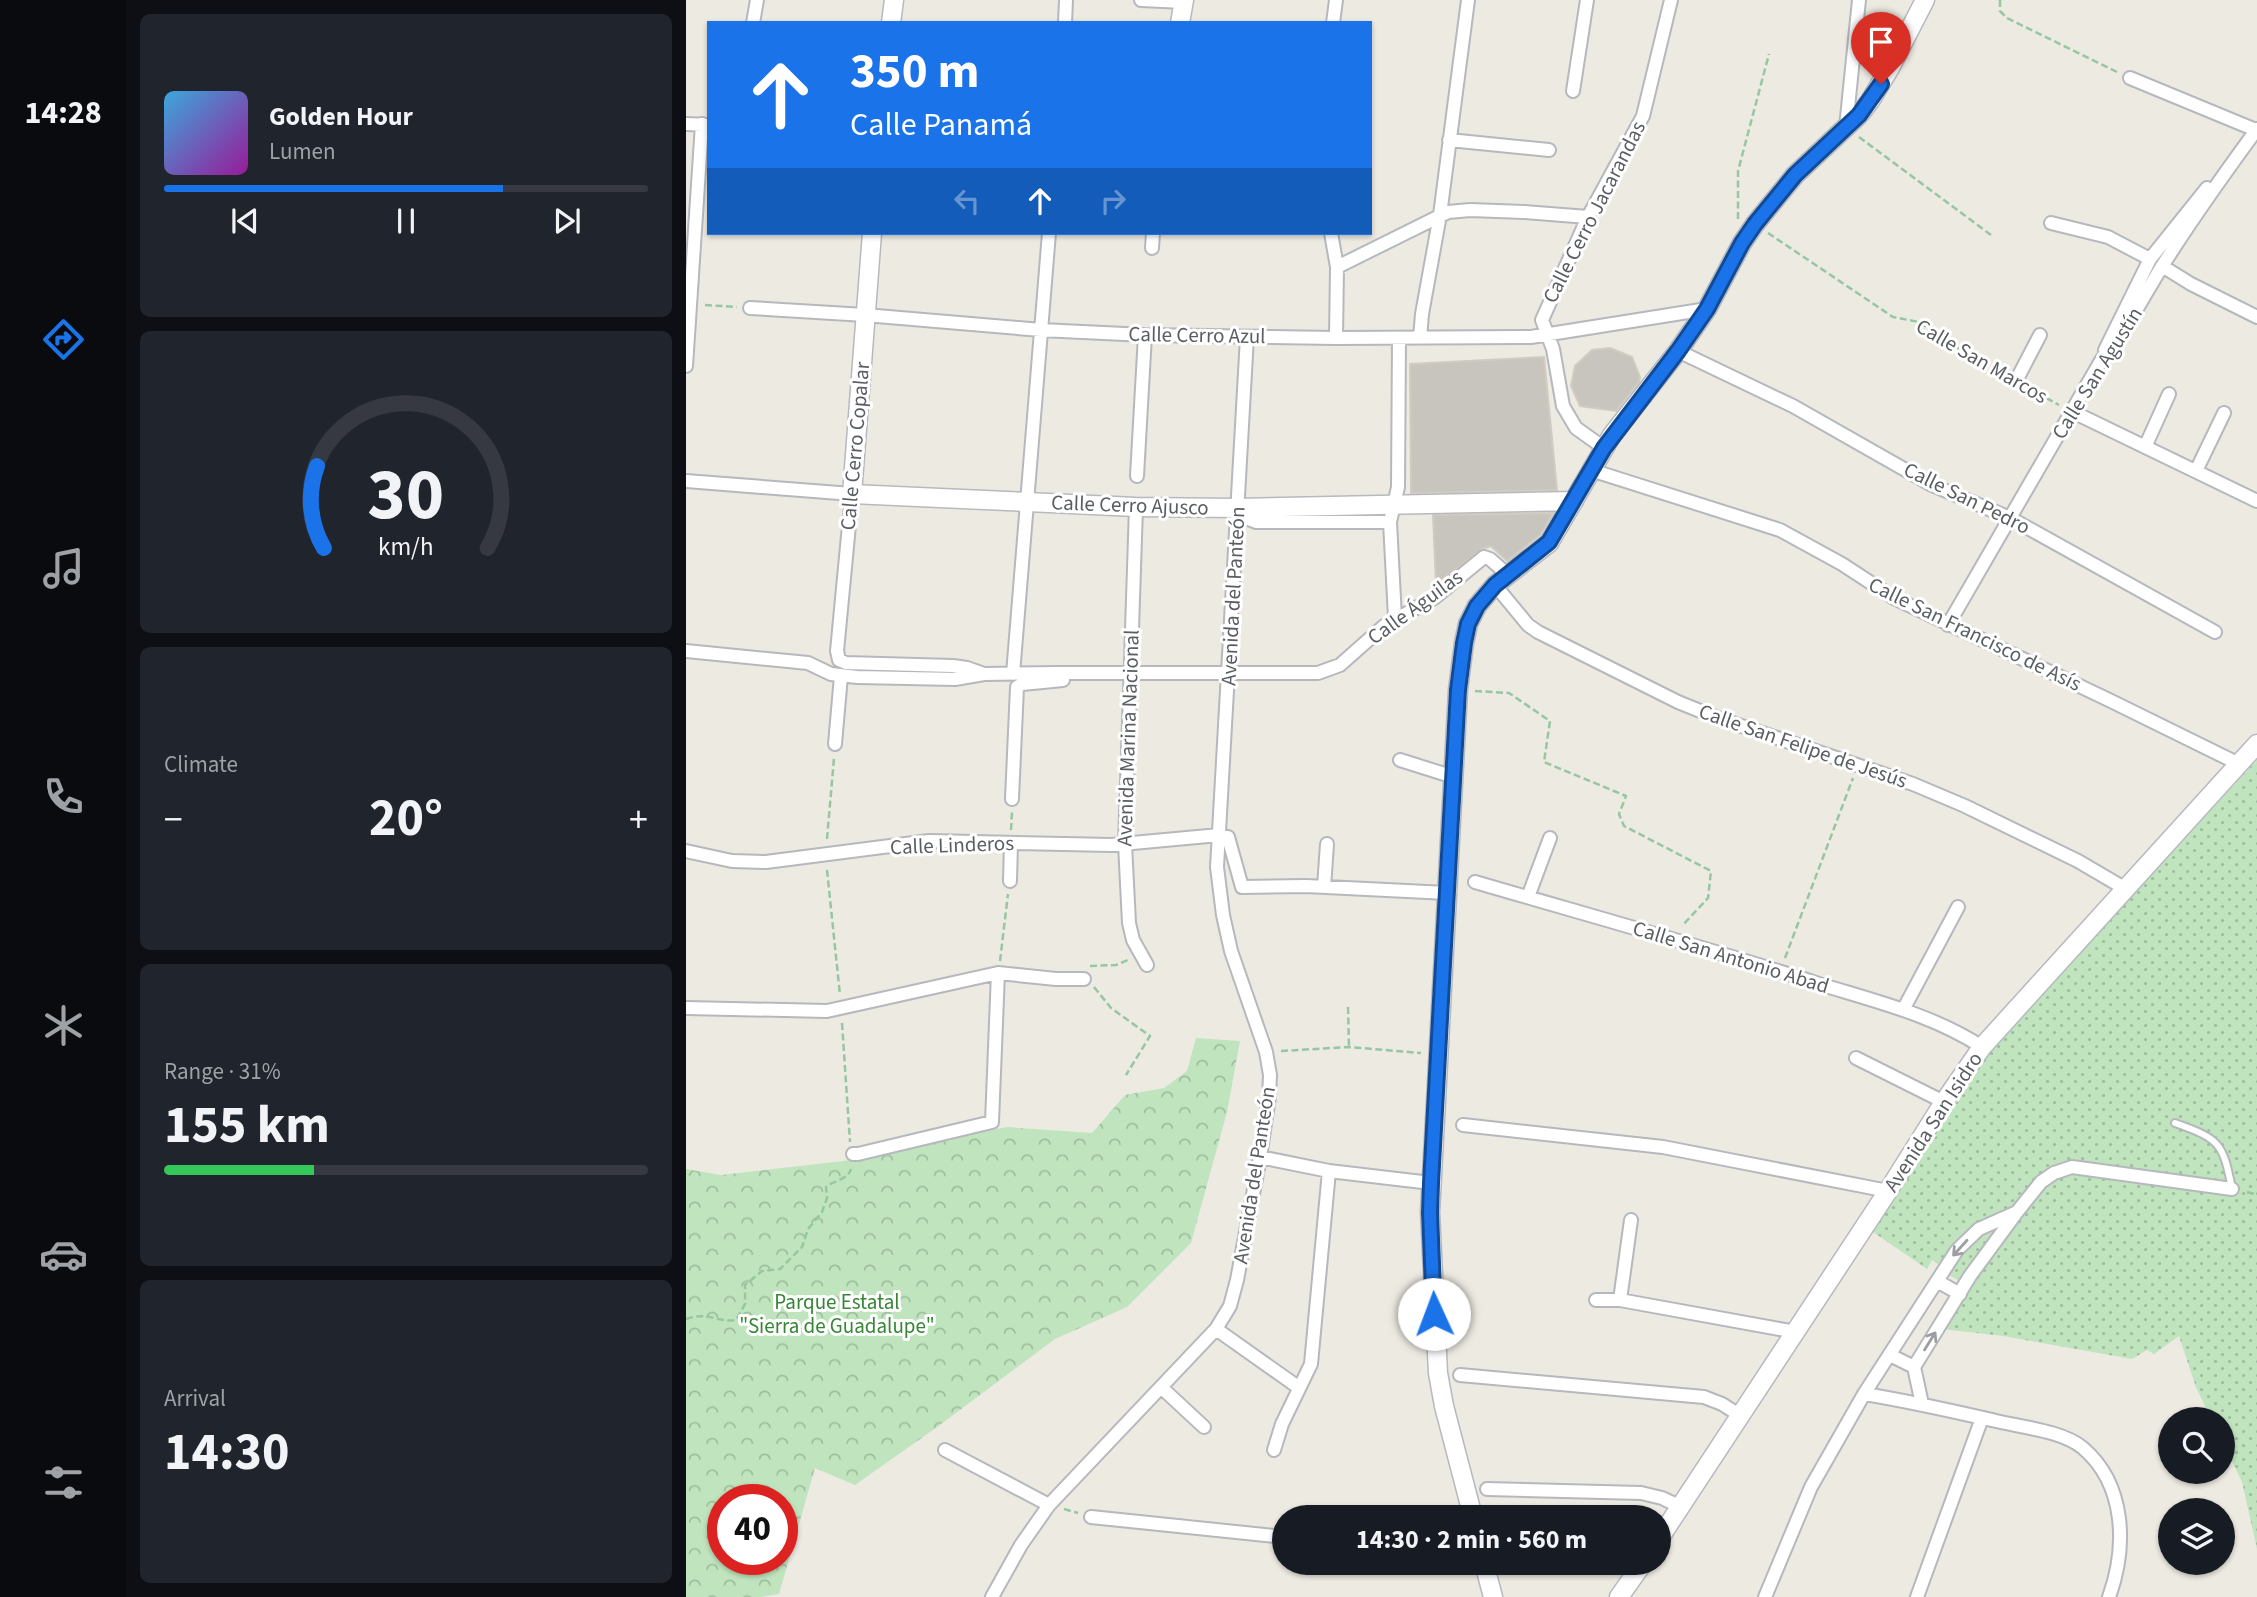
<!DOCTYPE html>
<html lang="en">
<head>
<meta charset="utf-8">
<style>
  body { margin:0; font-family:"Source Sans 3",sans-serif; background:#20242c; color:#f1f3f6; height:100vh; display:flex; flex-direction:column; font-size:26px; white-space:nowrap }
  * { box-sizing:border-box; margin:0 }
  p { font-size:23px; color:#9ea1a6 }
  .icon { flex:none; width:38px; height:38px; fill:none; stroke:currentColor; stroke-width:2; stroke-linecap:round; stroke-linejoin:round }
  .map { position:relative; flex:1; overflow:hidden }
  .side { display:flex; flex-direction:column; gap:14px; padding:14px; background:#0d0f14; width:560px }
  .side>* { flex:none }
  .top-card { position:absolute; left:21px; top:21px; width:665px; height:214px; border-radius:0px; box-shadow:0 2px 5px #0004; background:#1a73e8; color:#fff; overflow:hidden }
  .buttons { position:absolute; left:1472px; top:1407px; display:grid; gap:14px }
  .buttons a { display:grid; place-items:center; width:77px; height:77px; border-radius:50%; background:#171b24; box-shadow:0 2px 5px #0004; font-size:35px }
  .speed { position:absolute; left:21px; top:1484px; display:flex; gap:14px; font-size:35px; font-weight:700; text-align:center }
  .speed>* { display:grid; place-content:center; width:91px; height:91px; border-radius:50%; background:#171b24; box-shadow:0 2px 5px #0004; line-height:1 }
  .speed .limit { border:10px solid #d22; background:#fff; color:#111 }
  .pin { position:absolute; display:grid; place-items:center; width:60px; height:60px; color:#fff; margin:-72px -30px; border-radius:50% 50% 50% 0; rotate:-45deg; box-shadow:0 0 7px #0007 }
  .pin .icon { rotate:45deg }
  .me { position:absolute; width:77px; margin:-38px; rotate:358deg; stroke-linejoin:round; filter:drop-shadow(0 0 5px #0008) }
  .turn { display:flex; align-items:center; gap:24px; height:147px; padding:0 28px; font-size:32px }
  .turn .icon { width:91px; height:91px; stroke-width:2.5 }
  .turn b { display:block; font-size:49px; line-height:60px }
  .lanes { display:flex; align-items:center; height:66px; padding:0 28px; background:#0003; justify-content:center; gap:35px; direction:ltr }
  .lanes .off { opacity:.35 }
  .big { font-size:52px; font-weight:700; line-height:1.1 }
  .side .card { flex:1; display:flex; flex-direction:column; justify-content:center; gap:10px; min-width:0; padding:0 24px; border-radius:10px; background:#20242c }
  .side .dial { align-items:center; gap:0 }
  .dial svg { height:182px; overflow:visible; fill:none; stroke:#363941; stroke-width:7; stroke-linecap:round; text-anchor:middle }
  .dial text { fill:#f1f3f6; stroke:none }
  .song { display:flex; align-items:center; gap:21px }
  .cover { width:84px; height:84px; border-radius:10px; background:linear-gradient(135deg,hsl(200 70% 55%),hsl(300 70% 35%)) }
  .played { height:7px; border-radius:4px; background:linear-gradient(90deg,#1a73e8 70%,#363941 70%) }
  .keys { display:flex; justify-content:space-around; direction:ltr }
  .heat { display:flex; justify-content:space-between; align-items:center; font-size:38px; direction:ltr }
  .charge { height:10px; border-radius:5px; background:linear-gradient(90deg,#34c759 31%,#363941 0) }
  .trip { position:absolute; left:586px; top:1505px; width:399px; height:70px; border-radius:35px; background:#171b24; box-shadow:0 2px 5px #0004; font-weight:700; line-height:70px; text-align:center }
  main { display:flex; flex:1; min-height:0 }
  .tabs { display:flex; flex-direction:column; width:126px; justify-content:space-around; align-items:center; background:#090b0e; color:#9ea1a6 }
  .tabs .icon { width:49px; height:49px }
  .tabs .on { color:#1a73e8 }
  .tabs b { font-size:32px; color:#f1f3f6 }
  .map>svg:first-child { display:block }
</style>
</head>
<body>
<main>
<nav class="tabs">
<b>14:28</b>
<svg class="icon on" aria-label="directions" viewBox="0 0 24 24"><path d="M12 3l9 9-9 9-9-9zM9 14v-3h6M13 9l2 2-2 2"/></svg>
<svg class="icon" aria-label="music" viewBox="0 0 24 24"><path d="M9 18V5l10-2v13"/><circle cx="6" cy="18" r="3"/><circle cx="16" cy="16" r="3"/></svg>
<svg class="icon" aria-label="phone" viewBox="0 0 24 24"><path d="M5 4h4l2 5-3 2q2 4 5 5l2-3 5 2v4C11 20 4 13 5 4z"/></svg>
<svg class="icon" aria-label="climate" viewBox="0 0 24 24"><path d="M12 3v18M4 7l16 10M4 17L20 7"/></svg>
<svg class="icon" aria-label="car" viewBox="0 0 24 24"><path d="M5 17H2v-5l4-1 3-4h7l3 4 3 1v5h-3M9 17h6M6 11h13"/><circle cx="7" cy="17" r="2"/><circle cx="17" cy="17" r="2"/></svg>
<svg class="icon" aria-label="filters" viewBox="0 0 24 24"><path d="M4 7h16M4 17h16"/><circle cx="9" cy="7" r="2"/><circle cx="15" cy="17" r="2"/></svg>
</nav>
<section class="side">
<div class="card">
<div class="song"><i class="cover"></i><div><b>Golden Hour</b><p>Lumen</p></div></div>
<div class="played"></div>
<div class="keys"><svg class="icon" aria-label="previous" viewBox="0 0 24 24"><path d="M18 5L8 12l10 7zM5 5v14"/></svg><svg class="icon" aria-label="pause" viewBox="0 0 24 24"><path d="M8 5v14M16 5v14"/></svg><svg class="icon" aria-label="next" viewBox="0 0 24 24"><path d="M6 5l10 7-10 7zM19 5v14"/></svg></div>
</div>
<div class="card dial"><svg viewBox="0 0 100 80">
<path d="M14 69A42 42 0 1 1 86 69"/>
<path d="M14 69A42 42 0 0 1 11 33" stroke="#1a73e8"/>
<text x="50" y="56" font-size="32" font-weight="700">30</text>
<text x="50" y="72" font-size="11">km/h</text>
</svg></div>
<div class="card"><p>Climate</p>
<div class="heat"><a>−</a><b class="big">20°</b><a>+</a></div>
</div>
<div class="card"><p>Range · 31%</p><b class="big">155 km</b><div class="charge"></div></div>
<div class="card"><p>Arrival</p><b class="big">14:30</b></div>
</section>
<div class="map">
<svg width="1571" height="1597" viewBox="0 0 1571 1597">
  <defs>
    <pattern id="grass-dots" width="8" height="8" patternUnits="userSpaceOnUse" patternTransform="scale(1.75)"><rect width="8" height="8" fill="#c0e5be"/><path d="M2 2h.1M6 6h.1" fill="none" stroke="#9fbd9e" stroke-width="1.8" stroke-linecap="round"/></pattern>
    <pattern id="park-crowns" width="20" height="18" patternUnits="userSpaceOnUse" patternTransform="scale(1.75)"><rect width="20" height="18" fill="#c0e5be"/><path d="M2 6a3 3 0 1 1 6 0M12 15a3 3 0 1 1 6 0" fill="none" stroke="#9fbd9e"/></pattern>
  </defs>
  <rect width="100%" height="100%" fill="#edeae2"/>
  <path fill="url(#grass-dots)" d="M1571 760V1549L1556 1482 1537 1442 1536 1419H1525L1510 1387 1493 1336 1468 1354 1461 1350 1446 1359 1317 1336 1256 1329 1274 1281 1261 1274 1262 1270 1246 1260 1241 1269 1187 1232 1301 1055Z"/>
  <path fill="url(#park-crowns)" fill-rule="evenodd" d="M510 1038 554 1041 541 1112 505 1243 441 1307 369 1339 247 1430 169 1485 129 1468 93 1594 75 1597H0V1169L35 1175 166 1160 320 1127 406 1133 439 1095 478 1088 501 1071ZM37 1500H96V1559H37Z"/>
  <path fill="#c8c5bf" stroke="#d2cbc0" stroke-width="2" d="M924 348 946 357 954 377 953 382 930 411 894 406 885 386 889 366 906 350Z
    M858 357 871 490 725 493 724 364Z
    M867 513 854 535 821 561 805 546 796 549 750 585 747 515Z"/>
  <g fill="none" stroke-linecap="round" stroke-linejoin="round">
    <g stroke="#b5b8bc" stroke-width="10">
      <path id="lane" d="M1489 1123C1534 1139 1537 1143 1546 1189"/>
    </g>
    <g stroke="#b5b8bc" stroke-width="16">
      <path id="street" d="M455 0 498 2
        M67 23 71 0
        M379 23 380 0
        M647 23 650 0
        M1444 78 1570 130
        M887 91 901 0
        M0 124 22 125
        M1160 127 1173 0
        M763 140 863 150
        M1365 223 1422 237 1464 259
        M645 233 651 267 650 338
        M466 248 467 233
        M1476 266 1505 284 1571 317
        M651 267 762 212 784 210 838 212 902 217
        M64 308 179 315 355 330 459 335 650 338 845 337 1021 309
        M734 338 736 314 754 215 782 0
        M1419 350 1464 259 1521 188
        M992 351 1107 406 1246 485 1324 518 1529 632
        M0 366 16 124
        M1330 381 1354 335
        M1385 411 1571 501
        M1459 447 1483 394
        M918 448 890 428 877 406 867 349 856 320 902 217 957 116 985 0
        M905 470 1094 530 1156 564 1208 598 1423 700 1553 764
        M1510 471 1538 413
        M451 476 459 335
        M0 481 166 494 151 651 153 660 160 663 267 666 281 668 298 674
        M450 507 439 844 443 923 447 940 461 965
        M551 508 560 518 570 522H704
        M809 585 842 625 852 632 992 702 1029 717 1227 784 1279 806 1392 861 1438 888
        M709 618 704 522 712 487 713 338
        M1262 625 1416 359C1440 331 1456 299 1475 268 1505 220 1538 174 1571 129
        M0 651 122 663 145 674 171 677 269 679 298 674 373 673H632L654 665 698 626 748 598 798 557 804 559 822 575
        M327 674 363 233
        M149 744 155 676
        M714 760 768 777
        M326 799 331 687 336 684 377 680
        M0 851 46 861 80 862 243 841 425 845 533 835 542 837 556 887 620 886 761 893
        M324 881 325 843
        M789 882C902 915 1015 946 1127 982 1184 1000 1246 1014 1296 1047
        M638 887 641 844
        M842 897 864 838
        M0 1008 141 1011 312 973 370 979H398
        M1217 1010 1272 907
        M1170 1058 1258 1102
        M777 1125 977 1147 1202 1191
        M167 1154H172L306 1122 312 973
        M574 1157 643 1171 745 1183
        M1251 1281 1274 1294
        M910 1300H934L1110 1332
        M934 1300 945 1220
        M530 1329 612 1387
        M1204 1355 1228 1367
        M774 1375 1018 1397 1036 1404 1055 1416
        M476 1388 518 1427
        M1178 1394C1223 1401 1266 1411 1310 1421 1335 1427 1377 1431 1397 1448 1440 1485 1441 1547 1423 1597
        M1236 1404 1228 1367 1284 1276 1331 1212 1355 1182 1368 1173 1386 1167 1546 1189
        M259 1450 363 1505
        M588 1450 596 1424 625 1364 643 1171
        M801 1489 955 1493 976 1498 995 1507
        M405 1517 598 1537
        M306 1597 335 1545 363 1505 530 1329 544 1306 551 1280 574 1157 583 1097 584 1075 580 1052 545 951 537 915 531 867 561 337
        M1079 1597 1125 1487 1178 1394 1271 1250 1293 1229 1331 1212
        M1231 1597 1296 1418"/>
    </g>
    <g stroke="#b6b9be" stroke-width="21">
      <path id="secondary" d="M205 23 208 0
        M494 23 498 0
        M186 233 166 494 450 507 551 508 888 501
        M787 1517 758 1406 752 1373 744 1213 772 690 778 643 782 624 791 606 809 585 863 543 926 435 992 351 1021 309 1056 243 1069 224 1109 175 1173 115 1184 101 1205 66 1239 0
        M973 1539 1202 1191 1258 1102 1296 1047 1571 744
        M798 1563 807 1597
        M933 1597 957 1563"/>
    </g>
    <path stroke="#97c6a2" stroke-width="2.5" stroke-dasharray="7 3.5" stroke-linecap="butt" d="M1314 0V11L1321 18 1431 72
      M1173 137 1305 235
      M1052 219V171L1083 54
      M1082 233 1207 317 1233 322 1286 358 1318 375
      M19 305 51 307
      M1342 388 1373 405
      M789 691 823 693 864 721 858 762 940 796 933 814 938 826 1025 871 1022 898 996 926
      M325 830 326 812
      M141 839 148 758
      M141 870 154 995
      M1099 958 1167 778
      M314 961 322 894
      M404 966 430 965 442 960
      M408 987 425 1008 464 1036 440 1075
      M662 1007 663 1047
      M156 1023 164 1142
      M595 1051 663 1047 735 1053
      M1561 1192 1571 1195
      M0 1319C24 1311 30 1323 50 1320L59 1304V1285L76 1271 94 1269 116 1247 122 1229 136 1212 141 1198 140 1187C148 1180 162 1180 165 1169
      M378 1509 392 1513"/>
    <use href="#lane" stroke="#fff" stroke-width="6"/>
    <use href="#street" stroke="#fff" stroke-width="12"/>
    <use href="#secondary" stroke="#fff" stroke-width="18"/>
  </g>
  <defs><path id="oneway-shaft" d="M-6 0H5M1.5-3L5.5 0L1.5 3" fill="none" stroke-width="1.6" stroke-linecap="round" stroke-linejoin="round" transform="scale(1.75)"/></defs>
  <g stroke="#9c9ea1">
    <use href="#oneway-shaft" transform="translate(1274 1248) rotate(132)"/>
    <use href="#oneway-shaft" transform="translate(1244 1341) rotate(-58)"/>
  </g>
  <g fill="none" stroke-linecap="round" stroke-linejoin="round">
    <g stroke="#114b97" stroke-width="18">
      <path id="route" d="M748 1314 744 1213 745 1183 772 690 778 643 782 624 791 606 809 585 863 542 918 448 992 351 1021 309 1056 243 1069 224 1109 175 1173 115 1195 84"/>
    </g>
    <use href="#route" stroke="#1a73e8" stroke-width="12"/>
  </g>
  <g text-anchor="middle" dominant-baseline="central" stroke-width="6" stroke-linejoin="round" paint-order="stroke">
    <g font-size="21" fill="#5a5e63" stroke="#fff">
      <text transform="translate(908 212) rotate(-63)">Calle Cerro Jacarandas</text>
      <text transform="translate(511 335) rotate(1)">Calle Cerro Azul</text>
      <text transform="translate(1296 361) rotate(30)">Calle San Marcos</text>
      <text transform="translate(1411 373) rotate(-58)">Calle San Agustín</text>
      <text transform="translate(169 446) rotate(-85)">Calle Cerro Copalar</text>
      <text transform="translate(1281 498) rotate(26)">Calle San Pedro</text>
      <text transform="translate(444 505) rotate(2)">Calle Cerro Ajusco</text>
      <text transform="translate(547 596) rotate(-87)">Avenida del Panteón</text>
      <text transform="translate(729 607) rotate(-36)">Calle Águilas</text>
      <text transform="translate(1289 634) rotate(26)">Calle San Francisco de Asís</text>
      <text transform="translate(442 738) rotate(-88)">Avenida Marina Nacional</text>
      <text transform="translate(1117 746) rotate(19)">Calle San Felipe de Jesús</text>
      <text transform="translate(266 845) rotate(-2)">Calle Linderos</text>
      <text transform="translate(1045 957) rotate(17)">Calle San Antonio Abad</text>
      <text transform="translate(1247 1122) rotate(-57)">Avenida San Isidro</text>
      <text transform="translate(568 1175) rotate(-81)">Avenida del Panteón</text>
    </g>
    <g font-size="21" fill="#368635" stroke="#fff">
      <text x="151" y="1302">Parque Estatal<tspan x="151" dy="24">"Sierra de Guadalupe"</tspan></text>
    </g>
  </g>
</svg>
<div class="buttons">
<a><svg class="icon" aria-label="search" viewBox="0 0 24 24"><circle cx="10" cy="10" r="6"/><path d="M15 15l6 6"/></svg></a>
<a><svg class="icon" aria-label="layers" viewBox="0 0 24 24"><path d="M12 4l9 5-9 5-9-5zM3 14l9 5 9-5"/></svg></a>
</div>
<div class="speed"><div class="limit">40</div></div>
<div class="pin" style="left:1195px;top:84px;background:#d93025"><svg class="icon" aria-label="arrive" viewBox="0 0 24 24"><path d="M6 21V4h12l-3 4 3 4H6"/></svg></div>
<svg class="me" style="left:748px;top:1314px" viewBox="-20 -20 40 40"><circle r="19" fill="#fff"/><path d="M0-13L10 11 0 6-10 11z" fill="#1a73e8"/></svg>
<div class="trip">14:30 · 2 min · 560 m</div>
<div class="top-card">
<div class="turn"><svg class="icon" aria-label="ahead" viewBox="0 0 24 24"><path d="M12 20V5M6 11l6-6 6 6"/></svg><div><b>350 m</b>Calle Panamá</div></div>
<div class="lanes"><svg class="icon off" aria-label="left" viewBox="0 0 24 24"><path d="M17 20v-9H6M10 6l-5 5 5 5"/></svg><svg class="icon" aria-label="ahead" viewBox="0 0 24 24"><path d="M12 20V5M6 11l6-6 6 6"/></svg><svg class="icon off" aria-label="right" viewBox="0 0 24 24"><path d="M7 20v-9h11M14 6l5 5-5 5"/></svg></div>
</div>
</div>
</main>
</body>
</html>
